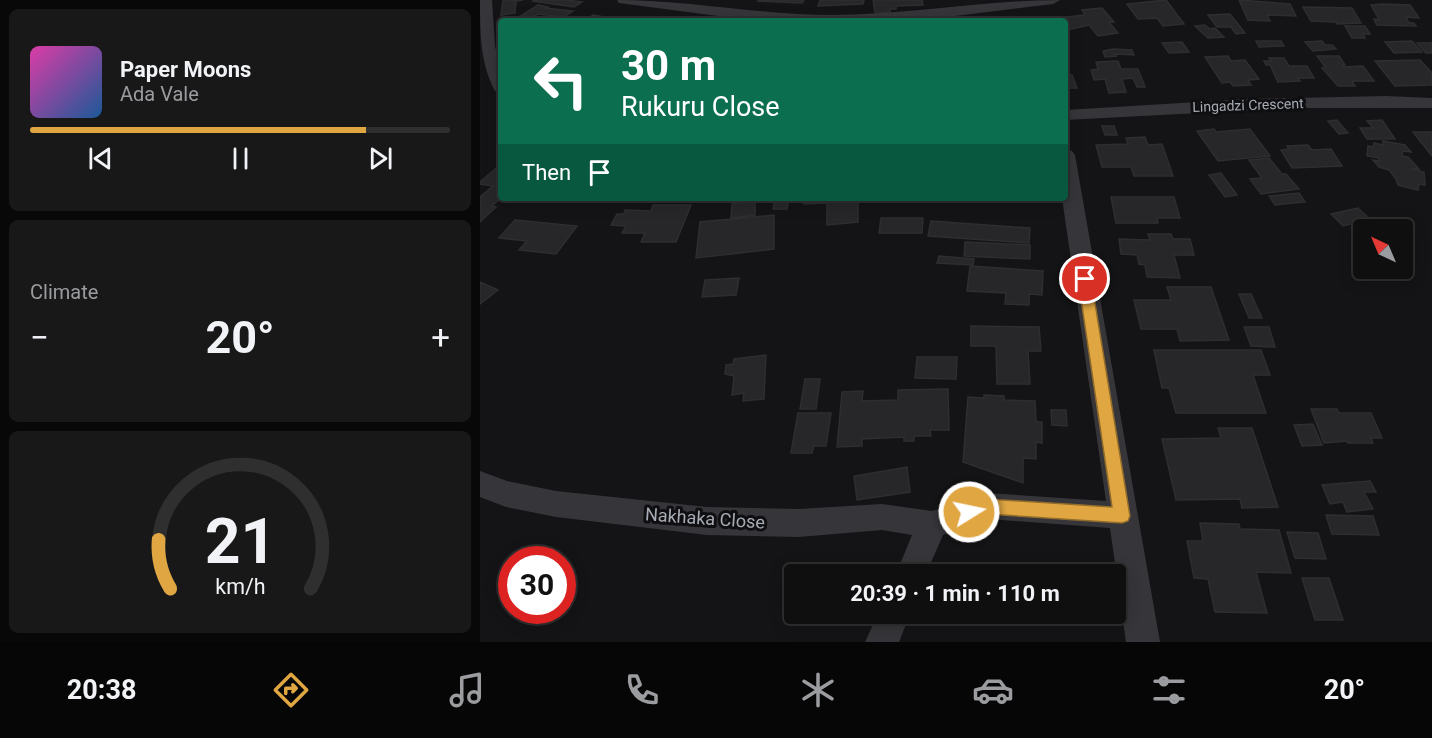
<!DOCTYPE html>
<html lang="en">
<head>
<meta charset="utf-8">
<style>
  body { margin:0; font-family:Roboto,sans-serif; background:#181819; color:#f1f3f6; height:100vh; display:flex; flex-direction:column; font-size:22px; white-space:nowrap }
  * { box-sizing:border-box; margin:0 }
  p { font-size:20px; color:#9b9c9f }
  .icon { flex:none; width:33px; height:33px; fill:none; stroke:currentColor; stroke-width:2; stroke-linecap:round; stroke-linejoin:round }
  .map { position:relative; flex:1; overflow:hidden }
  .panel { display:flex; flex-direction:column; gap:9px; padding:9px; background:#080809; width:480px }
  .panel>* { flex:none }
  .hud { position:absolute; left:18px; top:18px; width:570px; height:183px; border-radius:6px; box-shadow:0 3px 15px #0003,0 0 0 2px #2f2f30; background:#0b6e4f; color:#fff; overflow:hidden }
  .needle { width:39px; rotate:316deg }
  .fabs { position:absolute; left:873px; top:219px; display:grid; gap:12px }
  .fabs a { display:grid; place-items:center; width:60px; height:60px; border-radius:6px; background:#0f0f10; box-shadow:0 3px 15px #0003,0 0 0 2px #2f2f30; font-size:30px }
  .speed { position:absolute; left:18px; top:546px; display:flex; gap:12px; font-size:30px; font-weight:700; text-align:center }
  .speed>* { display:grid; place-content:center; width:78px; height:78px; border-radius:50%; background:#0f0f10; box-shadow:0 3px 15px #0003,0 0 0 2px #2f2f30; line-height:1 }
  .speed .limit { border:9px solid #d22; background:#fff; color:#111 }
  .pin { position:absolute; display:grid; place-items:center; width:51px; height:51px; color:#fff; margin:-26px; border:3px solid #fff; border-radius:50%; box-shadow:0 2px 6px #0007 }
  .me { position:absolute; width:66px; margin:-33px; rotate:80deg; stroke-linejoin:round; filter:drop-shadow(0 0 4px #0008) }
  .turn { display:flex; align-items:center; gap:21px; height:126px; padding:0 24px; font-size:27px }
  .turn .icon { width:78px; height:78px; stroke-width:2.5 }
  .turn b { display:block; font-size:42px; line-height:51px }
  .then { display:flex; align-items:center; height:57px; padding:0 24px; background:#0003; gap:12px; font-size:22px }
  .big { font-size:45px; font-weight:700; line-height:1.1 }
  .panel .card { flex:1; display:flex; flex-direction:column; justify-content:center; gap:9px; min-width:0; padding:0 21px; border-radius:9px; background:#181819 }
  .panel .dial { align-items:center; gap:0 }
  .dial svg { height:156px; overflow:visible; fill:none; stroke:#2f2f30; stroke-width:7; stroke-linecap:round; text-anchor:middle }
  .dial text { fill:#f1f3f6; stroke:none }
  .song { display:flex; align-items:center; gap:18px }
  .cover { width:72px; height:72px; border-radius:9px; background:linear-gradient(135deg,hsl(320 70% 55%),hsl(210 70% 35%)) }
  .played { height:6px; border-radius:3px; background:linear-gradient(90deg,#e0a642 80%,#2f2f30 80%) }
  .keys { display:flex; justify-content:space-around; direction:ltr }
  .heat { display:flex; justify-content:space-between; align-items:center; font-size:33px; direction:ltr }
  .trip { position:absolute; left:304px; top:564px; width:342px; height:60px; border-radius:6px; background:#0f0f10; box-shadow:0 3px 15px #0003,0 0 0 2px #2f2f30; font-weight:700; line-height:60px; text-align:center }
  .tabs { display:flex; height:96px; justify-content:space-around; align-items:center; background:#060606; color:#9b9c9f }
  .tabs .icon { width:42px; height:42px }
  .tabs .active { color:#e0a642 }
  .tabs b { font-size:27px; color:#f1f3f6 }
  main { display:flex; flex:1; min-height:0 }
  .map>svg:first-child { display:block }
</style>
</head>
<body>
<main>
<section class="panel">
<div class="card">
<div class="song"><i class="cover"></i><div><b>Paper Moons</b><p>Ada Vale</p></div></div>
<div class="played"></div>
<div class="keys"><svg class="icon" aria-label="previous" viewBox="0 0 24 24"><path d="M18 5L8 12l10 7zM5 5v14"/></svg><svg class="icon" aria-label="pause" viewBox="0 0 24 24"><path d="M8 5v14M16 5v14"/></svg><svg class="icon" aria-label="next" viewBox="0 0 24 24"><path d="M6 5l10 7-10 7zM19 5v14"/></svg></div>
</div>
<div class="card"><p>Climate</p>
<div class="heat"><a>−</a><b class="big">20°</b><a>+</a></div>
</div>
<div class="card dial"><svg viewBox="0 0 100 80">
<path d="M14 69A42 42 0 1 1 86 69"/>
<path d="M14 69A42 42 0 0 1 8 44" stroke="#e0a642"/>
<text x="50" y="56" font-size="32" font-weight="700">21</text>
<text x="50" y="72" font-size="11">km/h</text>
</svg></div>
</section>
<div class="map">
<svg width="952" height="642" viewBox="0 0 952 642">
  <rect width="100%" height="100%" fill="#141416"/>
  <path fill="#27272a" stroke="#2e2e31" stroke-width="1.5" d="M23 0H43L36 1 35 13 21 15Z
    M55 0H88L102 2 94 7 53 1Z
    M324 0 322 3 278 1 279 0Z
    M340 0H384L383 4 338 6Z
    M393 0H442L443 5 416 6V9H410V12L395 13Z
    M686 0 704 24 683 26 677 18 658 19 647 4Z
    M759 0 810 4 816 16 787 15 790 21 768 20Z
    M903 4 930 5 939 18 926 17 929 23H934L936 26 897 25 894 19 899 20 891 5Z
    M58 5 68 7 65 8 93 11 84 17 58 14 51 19 39 17Z
    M823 7 872 8 881 23 857 24 856 22 831 21Z
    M622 8 634 22H629L638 33 618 36 609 25 587 30 585 21 578 18 605 15 602 10Z
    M750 14 765 33 756 34 751 27H737L728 15Z
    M113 15 147 21H95L100 18 107 19Z
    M725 25 730 29 735 28 744 37 728 38 715 26Z
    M865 26H885L890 34H883L885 38H872Z
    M776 41H801L804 46 779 47Z
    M842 41 845 45H852L856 49 833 51 825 42Z
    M932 41 942 52 914 53 905 42Z
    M702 42 709 52 689 53 682 43Z
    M937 43H952V53H946Z
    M633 49 652 50 654 55 635 54 636 56 625 57 623 51Z
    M748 56 751 61 765 60 779 79 768 80 771 85 753 86 750 82 742 83 725 57Z
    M837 56H859L865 65H862L864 67 883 66 894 81H872L875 86H858L842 68H846Z
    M789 58H804L809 66H827L834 78H818L820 81 798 82 790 65H786L784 61H791Z
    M940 60 952 73V85L915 86 895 61Z
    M638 61 641 69H658L665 87H657L653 78 642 79 646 92 629 93 625 79 614 80 611 70 618 69 616 62Z
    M585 75H592L597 88H585Z
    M857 120 868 133 859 134 848 121Z
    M902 120 915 139H887L880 128H893L887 121Z
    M622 126H634L637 135H625Z
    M734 129 736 132 770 129 790 156 738 161 717 131Z
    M933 132H952V156Z
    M665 137 668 145 682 144 693 176H654L651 167H622L616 145 648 144 646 138Z
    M903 141 925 145 931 152 923 151 922 156 928 157 939 169H931L944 172 945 185 939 184 938 190 918 185 916 179 909 170 899 167 893 160 899 161V158L887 156 888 146 893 147 894 143 903 145Z
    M828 145 832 150 851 149 862 166 812 168 801 150 809 149 807 146Z
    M789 158 802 174H806L819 189 781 194 770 179 782 178 769 160Z
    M20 165 21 198 12 206 16 207 0 222V197L13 186 0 184V182Z
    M741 173 757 195 745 197 729 175Z
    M819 193 825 202 795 205 789 196Z
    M631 197H694L700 218H677L678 223H636Z
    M295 198H309L307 209H293Z
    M324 198H381L369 199 370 203 378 202V222L347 225V203L324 204Z
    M275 201V215L251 218 252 204Z
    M173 205H211L196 242H161L165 233H142L146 226 131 225 137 214H144L145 210 171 211Z
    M878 208 890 219 863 226 851 214Z
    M294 215V249L216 258 220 222Z
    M401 218H443L442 233H399Z
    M35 220 97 226 76 254 39 250 47 241 19 238Z
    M451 221 550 228 549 243 448 236Z
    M668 234H691L693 239H710L714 255H694L700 278 667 277 665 265 659 264 657 255 641 254 639 239 670 240Z
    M485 242 550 245V259L484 256Z
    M459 256 494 259 493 265 457 263Z
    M490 266 563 271 562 295 549 294V305L525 304 526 293 487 291Z
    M259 278 256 295 222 297 225 280Z
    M0 282 18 290 0 304Z
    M687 287H731L749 340 700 341 697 329H661L654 300H691Z
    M759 294H771L782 318H769Z
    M491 326 559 327 561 351H548L550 384H517L516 346H491Z
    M764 327H789L795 347 771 346Z
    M674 350H781L790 375H773L786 413H696L689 388H682Z
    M286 355 284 399 263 401 264 393 252 395 254 376 245 374 246 365 253 364 254 359Z
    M437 357H477L476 379 435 378Z
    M325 379H340L336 409H320Z
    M468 389 469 430H450L451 436H434V441H424V437L382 439V446L357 447 362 392 383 391 382 401 418 400V390Z
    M504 395 524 396V400L555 401 556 422H562V443L556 442V459L543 458V483L483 462 488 397 504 398Z
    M831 409H857L859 413H891L902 438H891L893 443H868L867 441 844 443Z
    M571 410H586L587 426 572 425Z
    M318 413H351L346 446H334L332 453H311Z
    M833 424 842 445 822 446 814 425Z
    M738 428H772L798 507 762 508 760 499 696 500 682 439 741 438Z
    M427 467 430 492 377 500 374 476Z
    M890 481 896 492H884L893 509 867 512 863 502 850 504 842 485Z
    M846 515 893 516 899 535 852 534Z
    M720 523 759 524 760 529 799 530 811 573 776 572 787 613 735 612 728 579 714 578 707 541H723Z
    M807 532 838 533 846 559 815 558Z
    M822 578H849L863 620H835Z"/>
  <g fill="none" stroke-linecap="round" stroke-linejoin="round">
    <path fill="#36363a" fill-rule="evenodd" d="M0 0H12L15 46 21 72V92L15 91C0 63 0 32 0 0Z
      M137 0C208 0 279 15 352 15 428 15 504 0 580 0L573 4 434 21H276L139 3Z
      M906 96 952 98V108H814L585 120V110L768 99Z
      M585 149 592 151 595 155 680 642H646L630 528 507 519 463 535 446 574H416L432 535 402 530 319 537 227 535 76 517 26 507 0 497V471L27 481 76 491 227 507 319 509 402 504 452 511 507 493 626 501 582 198H585Z
      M398 614H430L419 642H385Z"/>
  </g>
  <path fill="#e0a642" stroke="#926c2b" stroke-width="1.5" d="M605 275 611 279 650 516 648 521 642 523 507 514 489 520 483 518 480 512 483 507 507 499 632 507 598 279Z"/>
  <g text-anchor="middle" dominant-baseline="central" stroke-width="6" stroke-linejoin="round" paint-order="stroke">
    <g font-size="14" fill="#a7acb5" stroke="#0f0f11">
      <text transform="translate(768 105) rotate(-2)">Lingadzi Crescent</text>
    </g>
    <g font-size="18" fill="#a7acb5" stroke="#0f0f11">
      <text transform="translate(225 518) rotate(4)">Nakhaka Close</text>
    </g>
  </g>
</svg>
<div class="fabs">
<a><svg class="needle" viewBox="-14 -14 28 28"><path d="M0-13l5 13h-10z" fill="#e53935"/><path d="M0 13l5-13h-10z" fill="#9b9c9f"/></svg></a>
</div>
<div class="speed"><div class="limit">30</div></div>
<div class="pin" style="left:605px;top:279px;background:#d93025"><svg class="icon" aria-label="arrive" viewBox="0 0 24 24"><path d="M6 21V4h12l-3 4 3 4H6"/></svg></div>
<svg class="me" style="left:489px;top:512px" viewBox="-20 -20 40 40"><circle r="17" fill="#e0a642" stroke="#fff" stroke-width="3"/><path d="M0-11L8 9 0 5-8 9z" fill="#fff"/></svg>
<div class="trip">20:39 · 1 min · 110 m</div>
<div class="hud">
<div class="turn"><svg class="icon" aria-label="left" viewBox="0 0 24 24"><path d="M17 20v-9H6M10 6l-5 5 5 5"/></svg><div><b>30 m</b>Rukuru Close</div></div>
<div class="then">Then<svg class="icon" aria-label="arrive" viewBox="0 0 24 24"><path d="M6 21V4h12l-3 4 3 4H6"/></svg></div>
</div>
</div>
</main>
<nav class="tabs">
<b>20:38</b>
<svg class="icon active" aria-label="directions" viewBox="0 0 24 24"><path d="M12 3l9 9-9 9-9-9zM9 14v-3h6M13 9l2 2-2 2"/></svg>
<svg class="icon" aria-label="music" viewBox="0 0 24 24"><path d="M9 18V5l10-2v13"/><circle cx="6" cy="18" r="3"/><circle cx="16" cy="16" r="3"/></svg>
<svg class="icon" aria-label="phone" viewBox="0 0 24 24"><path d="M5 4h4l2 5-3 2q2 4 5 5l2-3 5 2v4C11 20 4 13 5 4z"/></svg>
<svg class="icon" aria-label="climate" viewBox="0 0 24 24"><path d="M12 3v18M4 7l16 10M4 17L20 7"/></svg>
<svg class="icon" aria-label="car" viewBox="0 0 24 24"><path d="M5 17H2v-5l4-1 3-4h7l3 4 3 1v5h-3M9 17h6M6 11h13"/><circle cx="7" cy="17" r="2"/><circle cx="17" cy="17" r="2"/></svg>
<svg class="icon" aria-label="filters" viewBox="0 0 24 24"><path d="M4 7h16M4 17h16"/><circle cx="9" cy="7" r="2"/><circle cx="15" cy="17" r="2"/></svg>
<b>20°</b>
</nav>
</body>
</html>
